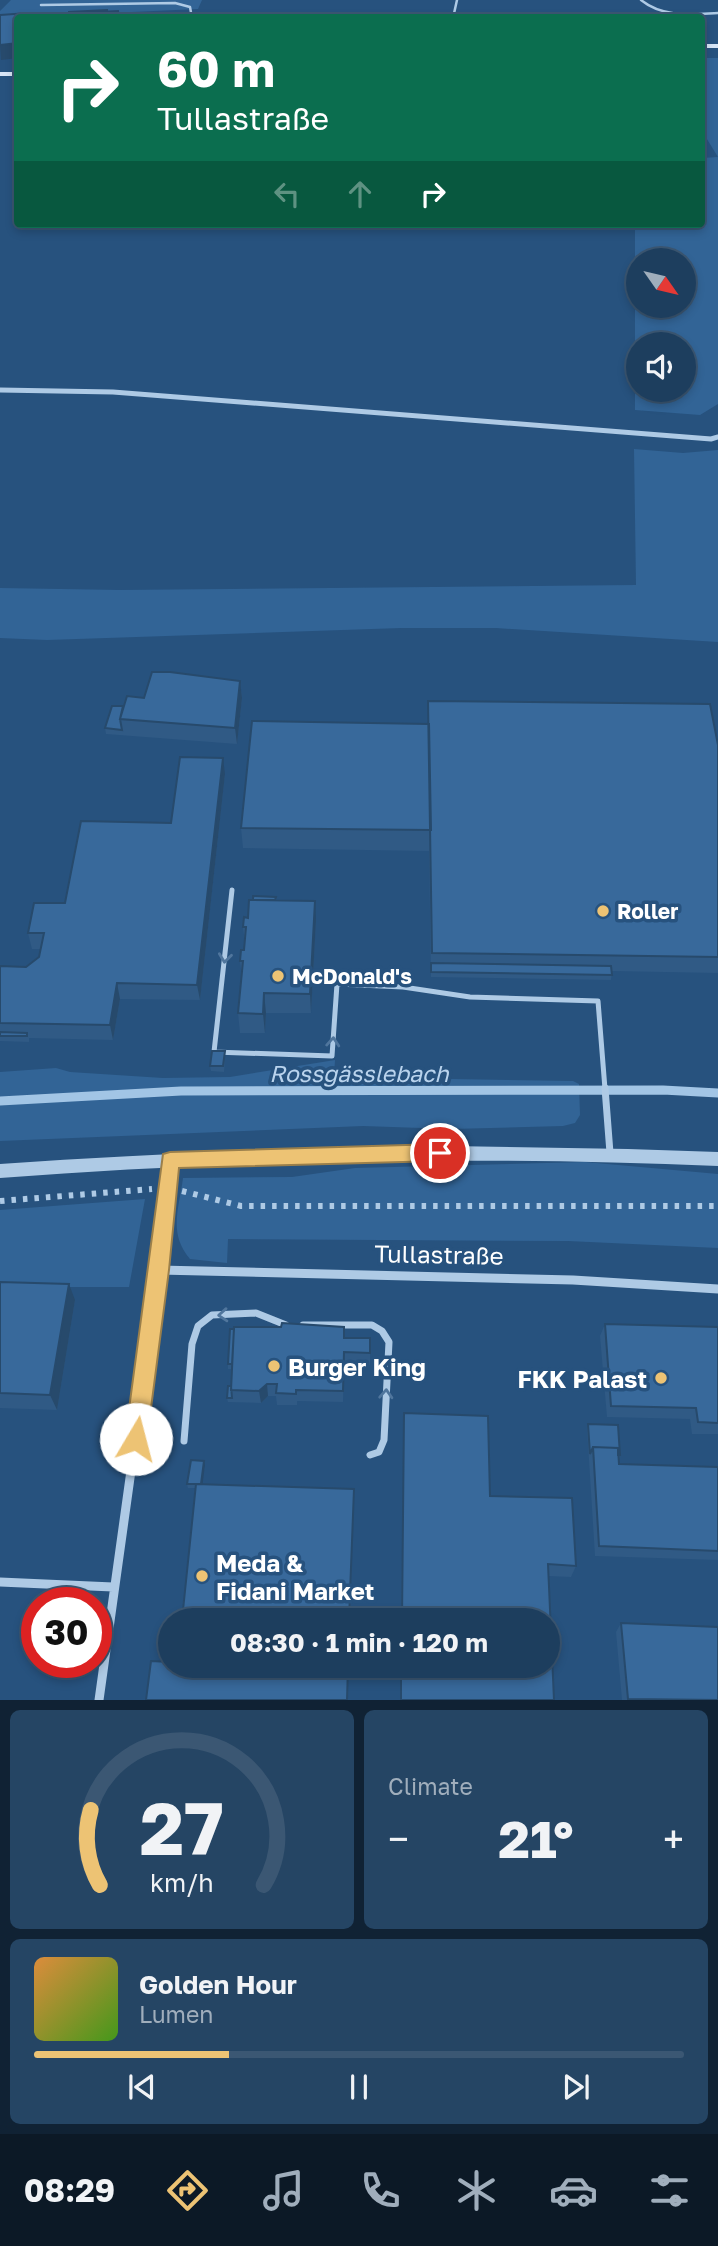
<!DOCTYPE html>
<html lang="en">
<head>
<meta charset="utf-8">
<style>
  body { margin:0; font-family:"Golos Text",sans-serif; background:#254564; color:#f1f3f6; height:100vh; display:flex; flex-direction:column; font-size:26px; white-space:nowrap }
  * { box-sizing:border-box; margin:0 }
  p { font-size:23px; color:#a0aebc }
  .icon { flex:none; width:38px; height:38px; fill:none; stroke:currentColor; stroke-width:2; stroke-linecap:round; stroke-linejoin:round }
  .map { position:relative; height:1700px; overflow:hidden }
  .details { display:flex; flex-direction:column; gap:10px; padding:10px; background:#102234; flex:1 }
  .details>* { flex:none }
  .banner { position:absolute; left:14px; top:14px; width:691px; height:214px; border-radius:7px; box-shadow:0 4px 10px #0003,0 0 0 2px #3b5773; background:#0b6e4f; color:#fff; overflow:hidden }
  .needle { width:46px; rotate:124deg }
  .fabs { position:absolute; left:626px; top:248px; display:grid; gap:14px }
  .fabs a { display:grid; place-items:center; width:70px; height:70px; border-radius:50%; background:#1d3e5e; box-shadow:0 4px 10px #0003,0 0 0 2px #3b5773; font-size:35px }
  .speed { position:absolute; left:21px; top:1587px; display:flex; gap:14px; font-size:35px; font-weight:700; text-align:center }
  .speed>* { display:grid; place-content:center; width:91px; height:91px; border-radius:50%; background:#1d3e5e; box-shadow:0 4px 10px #0003,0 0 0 2px #3b5773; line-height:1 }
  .speed .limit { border:10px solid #d22; background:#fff; color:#111 }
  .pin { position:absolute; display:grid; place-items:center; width:60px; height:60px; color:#fff; margin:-30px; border:4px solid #fff; border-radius:50%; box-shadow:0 2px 7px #0007 }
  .me { position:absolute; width:77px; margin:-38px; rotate:8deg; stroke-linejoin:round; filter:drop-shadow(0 0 5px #0008) }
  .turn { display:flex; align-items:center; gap:24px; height:147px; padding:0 28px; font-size:32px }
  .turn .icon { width:91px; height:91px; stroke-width:2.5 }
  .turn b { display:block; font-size:49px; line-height:60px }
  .lanes { display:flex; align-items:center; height:66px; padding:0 28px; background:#0003; justify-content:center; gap:35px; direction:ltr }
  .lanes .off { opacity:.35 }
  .big { font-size:52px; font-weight:700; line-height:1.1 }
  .details .widget { flex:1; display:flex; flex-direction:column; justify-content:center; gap:10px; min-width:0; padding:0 24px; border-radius:10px; background:#254564 }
  .details .dial { align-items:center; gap:0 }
  .dial svg { height:182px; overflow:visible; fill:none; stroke:#3b5773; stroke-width:7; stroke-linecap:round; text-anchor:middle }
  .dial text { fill:#f1f3f6; stroke:none }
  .song { display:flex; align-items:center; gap:21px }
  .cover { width:84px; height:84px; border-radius:10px; background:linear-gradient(135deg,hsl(30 70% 55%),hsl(100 70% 35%)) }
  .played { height:7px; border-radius:4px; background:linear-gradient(90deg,#edc374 30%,#3b5773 30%) }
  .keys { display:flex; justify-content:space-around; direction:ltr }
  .heat { display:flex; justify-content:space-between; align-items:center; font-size:38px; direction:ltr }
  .details .tiles { flex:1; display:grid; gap:10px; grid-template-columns:1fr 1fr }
  .widget:last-child { grid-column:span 2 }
  .trip { position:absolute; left:158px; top:1608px; width:402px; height:70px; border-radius:35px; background:#1d3e5e; box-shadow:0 4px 10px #0003,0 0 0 2px #3b5773; font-weight:700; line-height:70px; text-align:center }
  .dock { display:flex; height:112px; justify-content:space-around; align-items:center; background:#0c1926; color:#a0aebc }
  .dock .icon { width:49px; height:49px }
  .dock .on { color:#edc374 }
  .dock b { font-size:32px; color:#f1f3f6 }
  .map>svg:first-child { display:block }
</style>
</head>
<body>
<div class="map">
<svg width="718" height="1700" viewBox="0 0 718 1700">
  <rect width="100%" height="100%" fill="#27527e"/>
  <path fill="#326496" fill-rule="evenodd" d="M11 0H202L198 9 0 18V11Z
    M702 58H718V404L700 415 635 410V224H702V158L718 157 702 131ZM639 261H684V306H639ZM639 345H684V390H639Z
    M634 449 683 453 718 450V642L496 628H401L47 640 0 638V588L120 590 636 585Z
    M335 1060 334 1077 573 1081 579 1084 580 1115 575 1123 563 1126 451 1129 363 1126 0 1141V1072L56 1068 70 1072 163 1078 230 1077Z
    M585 1162 718 1174V1248L568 1241 228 1239 227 1263 190 1259C168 1233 179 1209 183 1178L292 1177 355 1168Z
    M145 1199 129 1287H0V1210Z"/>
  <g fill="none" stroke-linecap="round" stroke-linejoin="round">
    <path stroke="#a2c5e5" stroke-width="9" d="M0 1101 181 1091 663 1090 718 1093"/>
    <path stroke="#aecae5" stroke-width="6" stroke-dasharray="4.5 7" stroke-linecap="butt" d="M182 1191 241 1206H718
      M0 1201 152 1189"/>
    <path stroke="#aecae5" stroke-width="2.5" d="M641 0C663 18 692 14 718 13
      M41 5 175 3 190 7 192 18
      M453 18 457 0"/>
    <path stroke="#aecae5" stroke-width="5" d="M232 890 214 1052 332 1056 337 984 403 987 470 997 598 1001 605 1089"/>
    <path stroke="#aecae5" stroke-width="7" d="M605 1088 610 1153
      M303 1325H372L382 1331 389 1342 384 1440 379 1452 370 1455
      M184 1441 192 1344 198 1326 212 1315 256 1313 286 1325"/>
    <path stroke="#aecae5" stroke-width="5" d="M0 390 113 392 711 439 718 437"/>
    <path stroke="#aecae5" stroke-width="9" d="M159 1270 573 1280 718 1289
      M0 1582 113 1587
      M99 1700 159 1270 170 1160"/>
    <path fill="#aecae5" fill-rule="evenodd" d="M449 1146 628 1149 718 1152V1166C478 1156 239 1160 0 1178V1164C149 1154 299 1147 449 1146Z"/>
    <path fill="#d7e5f5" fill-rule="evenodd" d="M702 44H718V48H702Z
      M0 72H18V76H0Z"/>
  </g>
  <path fill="#305a85" d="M240 681 242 698 237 744 106 734 105 728 123 706 144 698Z
    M428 701 718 745V973L612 971 611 980 431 977 429 851 243 848 241 828 428 724Z
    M225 774 200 1000 120 999 113 1040 29 1038V1042L0 1041V966L26 967 39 957 40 949H32L28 933 65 903 171 823Z
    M276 897V900L316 921 311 1013H266L265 1033H240L238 1013 242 977 240 961 244 950 245 943 243 927 248 918Z
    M225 1057 224 1072 211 1071 210 1066Z
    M0 1282 75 1300 57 1410 0 1408Z
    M605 1324 718 1327V1434H692L690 1419 607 1417 600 1336Z
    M278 1327 344 1338H370V1365L344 1364 343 1402 297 1401V1405H277L276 1396H268L261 1403 228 1402 227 1398 231 1386 232 1369H228V1364Z
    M404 1413 490 1496 576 1566 571 1577 548 1576 554 1700H400L401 1666H548V1620H401Z
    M588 1424 620 1455 619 1459V1464L718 1467V1560L595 1556 587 1428Z
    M205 1465 202 1484 354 1489 350 1620H182L196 1488H188L187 1484Z
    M621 1623 718 1700H622L616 1632Z"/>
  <path fill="#274a6c" d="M18 43V58L1 60 0 45Z
    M240 681 242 698 237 744 235 728Z
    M223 758 225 774 200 1000 197 985Z
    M315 901 316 921 311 1013 310 994Z
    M117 983 120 999 113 1040 110 1025Z
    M264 993 266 1013 265 1033 263 1014Z
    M69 1284 75 1300 57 1410 50 1395Z
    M267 1384 268 1396 261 1403 259 1391Z
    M204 1461 205 1465 202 1489 200 1485Z"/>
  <path fill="#38699b" stroke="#274a6c" stroke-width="2" d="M107 10V11L69 13V12Z
    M118 11 119 18H62V14Z
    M28 13 27 18H18V43L0 45V15Z
    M152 672H170L240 681 235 728 120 719 127 696 144 698Z
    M428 701 710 704 718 745V957L432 953Z
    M112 706H123L120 719 122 730 105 728Z
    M252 721 429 724 431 830 241 828Z
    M180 757 223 758 197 985 117 983 110 1025 0 1023V966L26 967 39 957 44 933H28L34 903H65L81 821 171 823Z
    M253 896 276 897 275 900H253Z
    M249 900 315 901 310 994 264 993 263 1014 238 1013 243 961H240L241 950H244L246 927H243L244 917 248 918Z
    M431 963 611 966 612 975 431 972Z
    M0 1032 27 1033V1036H0Z
    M212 1051H225L223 1066H210Z
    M0 1282 69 1284 50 1395 0 1393Z
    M282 1323 344 1327V1338H370V1353L344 1352 343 1391 296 1390V1394L276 1393 277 1384H267L259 1391 231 1390 234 1327H281Z
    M605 1324 718 1327V1423L698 1422 696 1408 611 1406Z
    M230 1329H234L232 1364H228Z
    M228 1386H231L232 1398H227Z
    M404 1413 488 1416 490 1496 572 1498 576 1566 548 1564 554 1700H401V1666H548V1620H402Z
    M588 1424 618 1425 620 1455H618V1448L593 1447 590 1454Z
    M593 1447 618 1448 619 1464 718 1467V1551L599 1546Z
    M191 1460 204 1461 201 1484H187Z
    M196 1484 354 1489 349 1620H182Z
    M621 1623 718 1627V1700L628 1699Z
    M151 1661 170 1662V1666H348L347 1700H146Z"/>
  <defs><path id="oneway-chevron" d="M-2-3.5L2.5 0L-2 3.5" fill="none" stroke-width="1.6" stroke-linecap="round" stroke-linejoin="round" transform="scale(1.75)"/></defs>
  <g stroke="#50769d">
    <use href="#oneway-chevron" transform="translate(225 958) rotate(97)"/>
    <use href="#oneway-chevron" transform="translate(333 1042) rotate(-86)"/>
    <use href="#oneway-chevron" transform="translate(223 1315) rotate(176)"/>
    <use href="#oneway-chevron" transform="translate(386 1394) rotate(-87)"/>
  </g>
  <path fill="#edc374" stroke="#9a7f4b" stroke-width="2" d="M440 1144 447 1147 450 1153 447 1159 440 1161 179 1168 169 1270 147 1439 143 1446 136 1449 128 1446 125 1439 163 1154 170 1152Z"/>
  <g fill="#edc374" stroke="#27527e" stroke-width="2.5">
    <circle cx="603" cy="911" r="7"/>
    <circle cx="278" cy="976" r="7"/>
    <circle cx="274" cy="1366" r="7"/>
    <circle cx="661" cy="1378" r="7"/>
    <circle cx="202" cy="1576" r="7"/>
  </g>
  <g text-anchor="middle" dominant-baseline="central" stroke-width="7" stroke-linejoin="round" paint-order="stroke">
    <g font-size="21" font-weight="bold" fill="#fff" stroke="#27527e" text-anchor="start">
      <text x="617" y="911">Roller</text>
      <text x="292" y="976">McDonald's</text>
    </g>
    <g font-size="23" font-style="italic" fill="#b9d3ed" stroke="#27527e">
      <text x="359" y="1073">Rossgässlebach</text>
    </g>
    <g font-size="24" fill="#fff" stroke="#27527e">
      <text transform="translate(439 1254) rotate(1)">Tullastraße</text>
    </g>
    <g font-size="24" font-weight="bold" fill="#fff" stroke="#27527e" text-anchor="start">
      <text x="288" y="1366">Burger King</text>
      <text x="647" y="1378" text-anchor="end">FKK Palast</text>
      <text x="216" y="1562">Meda &amp;<tspan x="216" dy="28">Fidani Market</tspan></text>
    </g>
  </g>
</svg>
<div class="fabs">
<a><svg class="needle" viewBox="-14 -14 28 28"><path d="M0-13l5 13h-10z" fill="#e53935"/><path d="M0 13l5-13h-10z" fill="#a0aebc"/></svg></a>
<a><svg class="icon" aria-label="sound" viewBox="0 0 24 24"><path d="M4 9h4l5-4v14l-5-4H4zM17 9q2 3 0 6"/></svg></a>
</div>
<div class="speed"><div class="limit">30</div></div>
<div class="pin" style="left:440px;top:1153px;background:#d93025"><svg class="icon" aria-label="arrive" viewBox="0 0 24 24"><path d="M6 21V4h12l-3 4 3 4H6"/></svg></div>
<svg class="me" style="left:136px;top:1439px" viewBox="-20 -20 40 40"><circle r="19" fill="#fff"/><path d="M0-13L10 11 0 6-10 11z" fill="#edc374"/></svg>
<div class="trip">08:30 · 1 min · 120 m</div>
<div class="banner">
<div class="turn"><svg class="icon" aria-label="right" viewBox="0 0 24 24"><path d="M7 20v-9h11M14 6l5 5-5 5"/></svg><div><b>60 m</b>Tullastraße</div></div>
<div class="lanes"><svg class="icon off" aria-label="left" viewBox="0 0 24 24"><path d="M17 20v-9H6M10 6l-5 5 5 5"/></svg><svg class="icon off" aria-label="ahead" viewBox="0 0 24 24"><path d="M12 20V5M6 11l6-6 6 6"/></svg><svg class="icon" aria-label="right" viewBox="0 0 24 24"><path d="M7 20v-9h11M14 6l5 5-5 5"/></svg></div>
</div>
</div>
<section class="details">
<div class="tiles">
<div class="widget dial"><svg viewBox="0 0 100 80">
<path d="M14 69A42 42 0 1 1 86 69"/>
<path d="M14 69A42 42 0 0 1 10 36" stroke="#edc374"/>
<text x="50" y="56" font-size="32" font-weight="700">27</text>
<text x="50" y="72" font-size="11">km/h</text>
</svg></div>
<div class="widget"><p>Climate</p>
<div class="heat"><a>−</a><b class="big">21°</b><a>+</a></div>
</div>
<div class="widget">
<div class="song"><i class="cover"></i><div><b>Golden Hour</b><p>Lumen</p></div></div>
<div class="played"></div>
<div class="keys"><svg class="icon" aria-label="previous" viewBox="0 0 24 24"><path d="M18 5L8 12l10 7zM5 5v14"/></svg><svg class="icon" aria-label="pause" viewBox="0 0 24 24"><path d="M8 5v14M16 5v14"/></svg><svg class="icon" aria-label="next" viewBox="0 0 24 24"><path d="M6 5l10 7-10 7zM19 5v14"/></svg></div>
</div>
</div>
</section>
<nav class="dock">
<b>08:29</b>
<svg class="icon on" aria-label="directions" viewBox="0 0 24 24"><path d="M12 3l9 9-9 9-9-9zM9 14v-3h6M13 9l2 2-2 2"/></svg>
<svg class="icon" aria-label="music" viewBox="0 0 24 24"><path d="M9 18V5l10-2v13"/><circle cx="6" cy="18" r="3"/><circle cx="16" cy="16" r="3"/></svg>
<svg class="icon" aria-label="phone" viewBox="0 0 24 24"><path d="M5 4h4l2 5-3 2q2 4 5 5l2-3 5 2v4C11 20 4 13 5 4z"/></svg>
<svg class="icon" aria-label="climate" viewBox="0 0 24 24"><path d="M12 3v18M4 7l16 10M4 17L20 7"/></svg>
<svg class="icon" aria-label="car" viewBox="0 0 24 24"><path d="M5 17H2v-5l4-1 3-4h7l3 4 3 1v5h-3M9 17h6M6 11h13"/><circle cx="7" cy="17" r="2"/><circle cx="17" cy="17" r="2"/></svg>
<svg class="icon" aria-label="filters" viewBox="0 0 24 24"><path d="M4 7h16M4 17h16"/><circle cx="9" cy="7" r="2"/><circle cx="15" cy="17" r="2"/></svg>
</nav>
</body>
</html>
